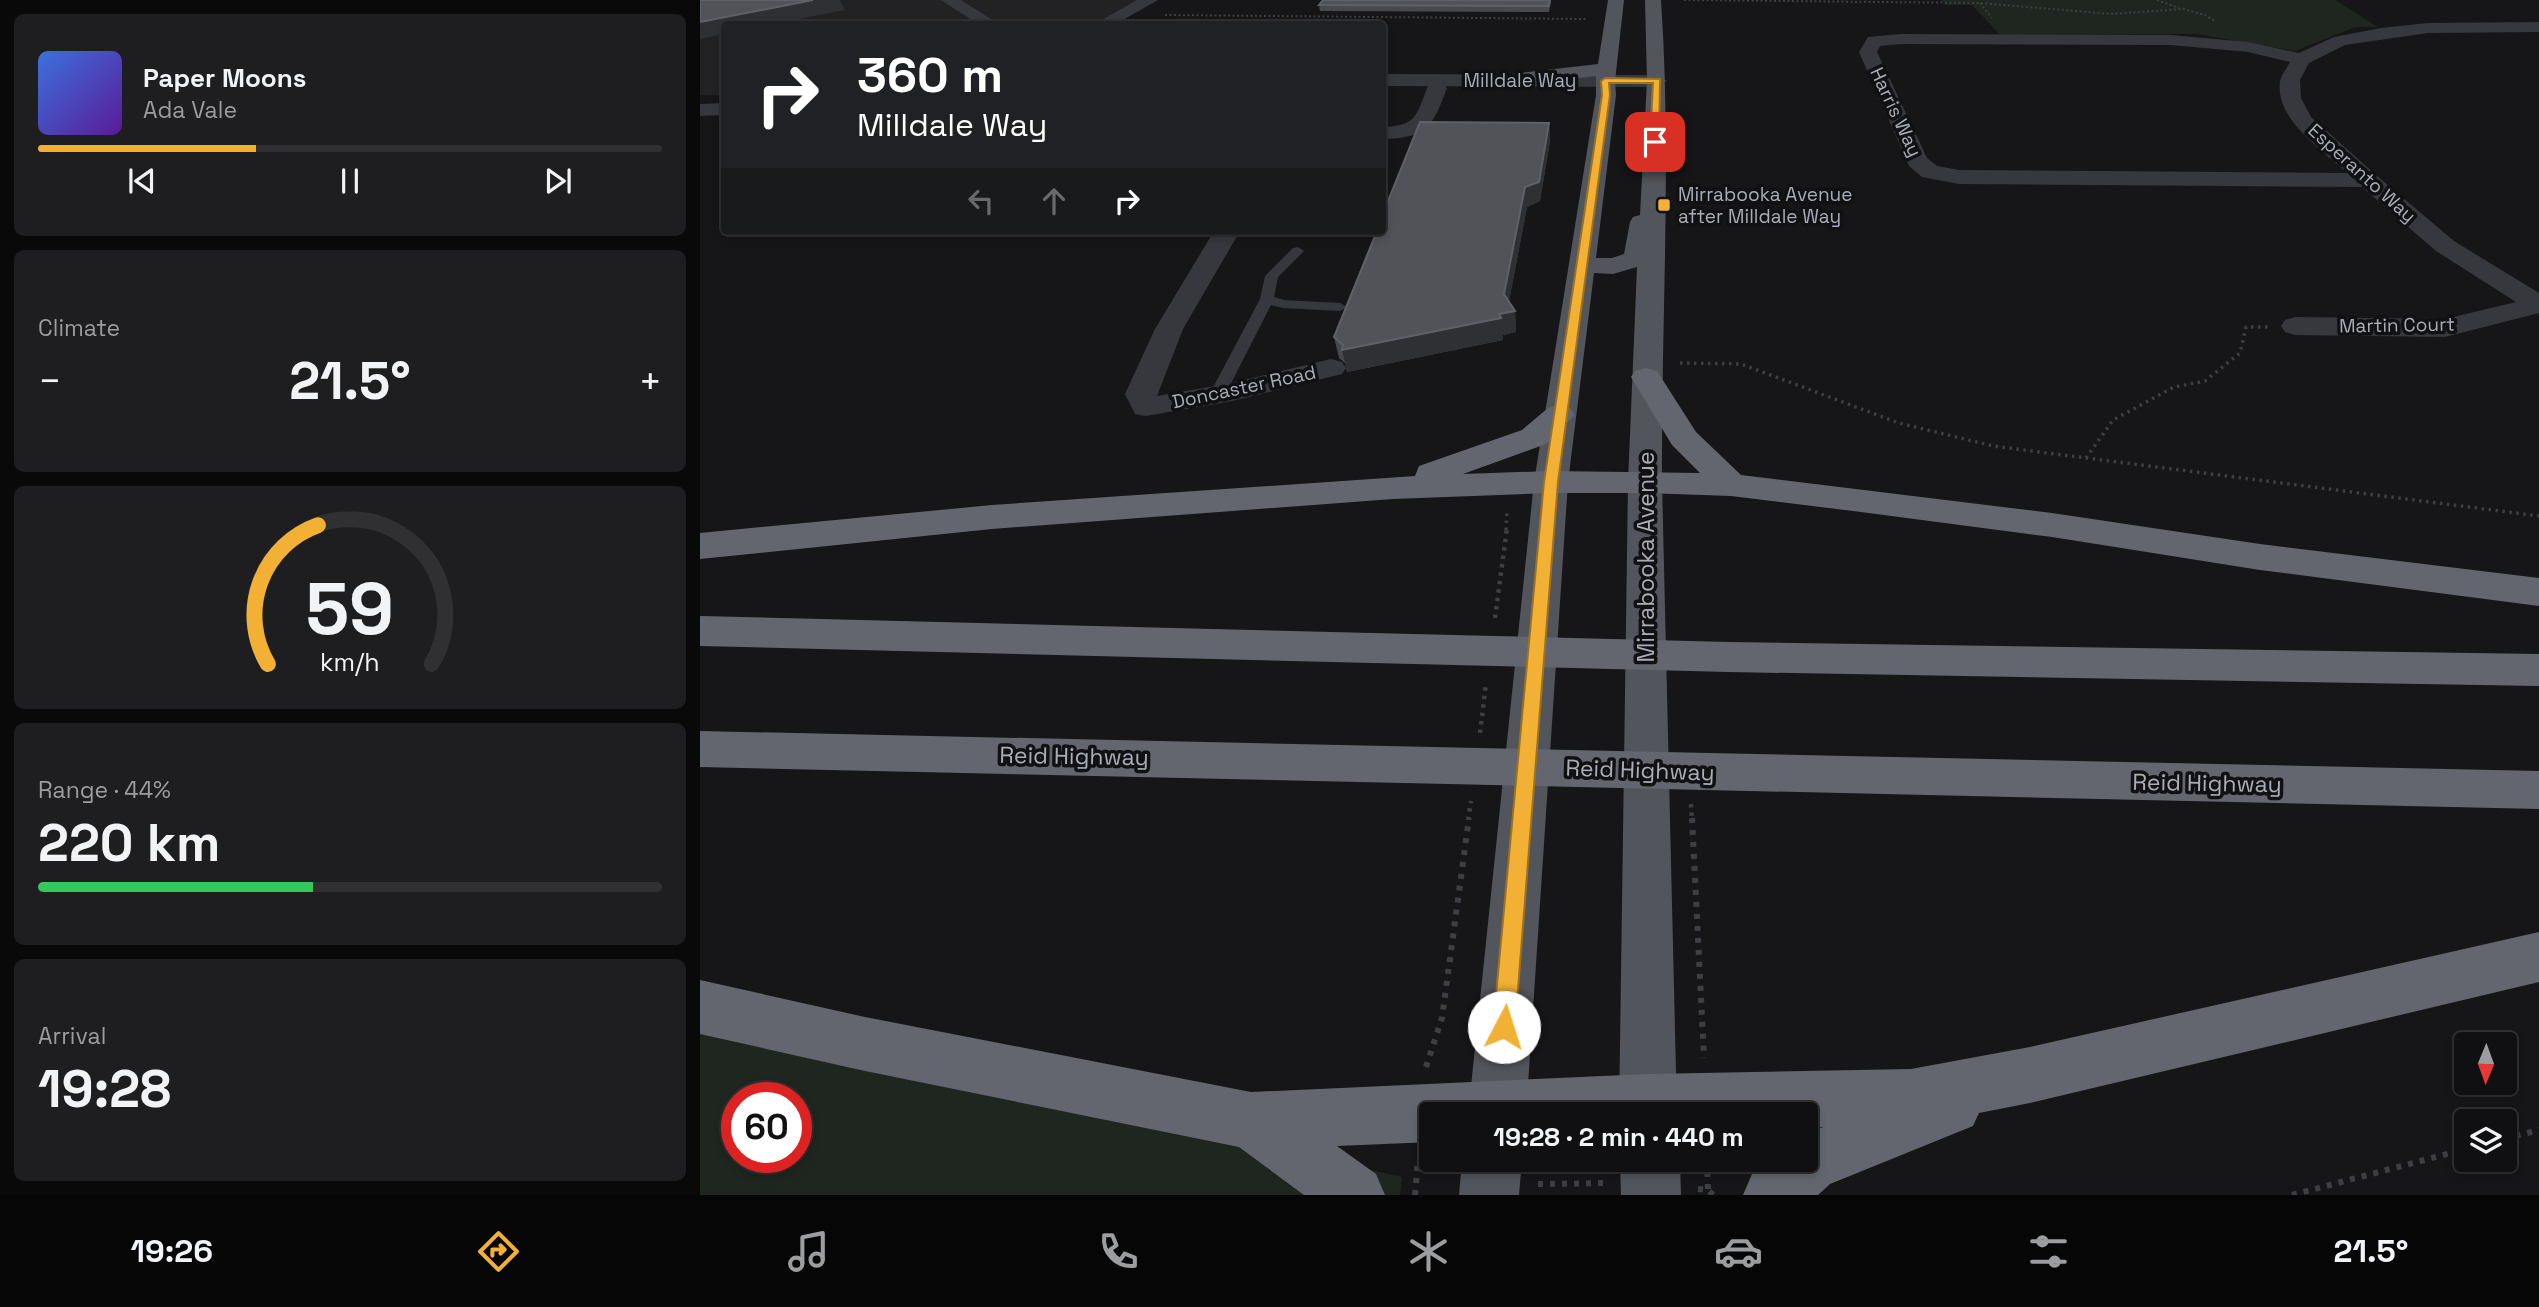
<!DOCTYPE html>
<html lang="en">
<head>
<meta charset="utf-8">
<style>
  body { margin:0; font-family:"Space Grotesk",sans-serif; background:#1e1e20; color:#f1f3f6; height:100vh; display:flex; flex-direction:column; font-size:26px; white-space:nowrap }
  * { box-sizing:border-box; margin:0 }
  p { font-size:23px; color:#9c9d9f }
  .icon { flex:none; width:38px; height:38px; fill:none; stroke:currentColor; stroke-width:2; stroke-linecap:round; stroke-linejoin:round }
  .map { position:relative; flex:1; overflow:hidden }
  .sheet { display:flex; flex-direction:column; gap:14px; padding:14px; background:#09090a; width:700px }
  .sheet>* { flex:none }
  .hud { position:absolute; left:21px; top:21px; width:665px; height:214px; border-radius:7px; box-shadow:0 4px 10px #0003,0 0 0 2px #303032; background:#202124; color:#fff; overflow:hidden }
  .needle { width:46px; rotate:181deg }
  .fabs { position:absolute; left:1754px; top:1032px; display:grid; gap:14px }
  .fabs a { display:grid; place-items:center; width:63px; height:63px; border-radius:7px; background:#101012; box-shadow:0 4px 10px #0003,0 0 0 2px #303032; font-size:35px }
  .speed { position:absolute; left:21px; top:1082px; display:flex; gap:14px; font-size:35px; font-weight:700; text-align:center }
  .speed>* { display:grid; place-content:center; width:91px; height:91px; border-radius:50%; background:#101012; box-shadow:0 4px 10px #0003,0 0 0 2px #303032; line-height:1 }
  .speed .limit { border:10px solid #d22; background:#fff; color:#111 }
  .pin { position:absolute; display:grid; place-items:center; width:60px; height:60px; color:#fff; margin:-30px; border-radius:14px; box-shadow:0 4px 10px #0006 }
  .me { position:absolute; width:77px; margin:-38px; rotate:5deg; stroke-linejoin:round; filter:drop-shadow(0 0 5px #0008) }
  .turn { display:flex; align-items:center; gap:24px; height:147px; padding:0 21px; font-size:32px }
  .turn .icon { width:91px; height:91px; stroke-width:2.5 }
  .turn b { display:block; font-size:49px; line-height:60px }
  .lanes { display:flex; align-items:center; height:66px; padding:0 21px; background:#0003; justify-content:center; gap:35px; direction:ltr }
  .lanes .off { opacity:.35 }
  .big { font-size:52px; font-weight:700; line-height:1.1 }
  .sheet .card { flex:1; display:flex; flex-direction:column; justify-content:center; gap:10px; min-width:0; padding:0 24px; border-radius:10px; background:#1e1e20 }
  .sheet .dial { align-items:center; gap:0 }
  .dial svg { height:182px; overflow:visible; fill:none; stroke:#303032; stroke-width:7; stroke-linecap:round; text-anchor:middle }
  .dial text { fill:#f1f3f6; stroke:none }
  .song { display:flex; align-items:center; gap:21px }
  .cover { width:84px; height:84px; border-radius:10px; background:linear-gradient(135deg,hsl(220 70% 55%),hsl(270 70% 35%)) }
  .played { height:7px; border-radius:4px; background:linear-gradient(90deg,#f2b134 35%,#303032 35%) }
  .keys { display:flex; justify-content:space-around; direction:ltr }
  .heat { display:flex; justify-content:space-between; align-items:center; font-size:38px; direction:ltr }
  .charge { height:10px; border-radius:5px; background:linear-gradient(90deg,#34c759 44%,#303032 0) }
  .trip { position:absolute; left:719px; top:1102px; width:399px; height:70px; border-radius:7px; background:#101012; box-shadow:0 4px 10px #0003,0 0 0 2px #303032; font-weight:700; line-height:70px; text-align:center }
  .dock { display:flex; height:112px; justify-content:space-around; align-items:center; background:#060607; color:#9c9d9f }
  .dock .icon { width:49px; height:49px }
  .dock .active { color:#f2b134 }
  .dock b { font-size:32px; color:#f1f3f6 }
  main { display:flex; flex:1; min-height:0 }
  .map>svg:first-child { display:block }
</style>
</head>
<body>
<main>
<section class="sheet">
<div class="card">
<div class="song"><i class="cover"></i><div><b>Paper Moons</b><p>Ada Vale</p></div></div>
<div class="played"></div>
<div class="keys"><svg class="icon" aria-label="previous" viewBox="0 0 24 24"><path d="M18 5L8 12l10 7zM5 5v14"/></svg><svg class="icon" aria-label="pause" viewBox="0 0 24 24"><path d="M8 5v14M16 5v14"/></svg><svg class="icon" aria-label="next" viewBox="0 0 24 24"><path d="M6 5l10 7-10 7zM19 5v14"/></svg></div>
</div>
<div class="card"><p>Climate</p>
<div class="heat"><a>−</a><b class="big">21.5°</b><a>+</a></div>
</div>
<div class="card dial"><svg viewBox="0 0 100 80">
<path d="M14 69A42 42 0 1 1 86 69"/>
<path d="M14 69A42 42 0 0 1 36 8" stroke="#f2b134"/>
<text x="50" y="56" font-size="32" font-weight="700">59</text>
<text x="50" y="72" font-size="11">km/h</text>
</svg></div>
<div class="card"><p>Range · 44%</p><b class="big">220 km</b><div class="charge"></div></div>
<div class="card"><p>Arrival</p><b class="big">19:28</b></div>
</section>
<div class="map">
<svg width="1839" height="1195" viewBox="0 0 1839 1195">
  <rect width="100%" height="100%" fill="#161618"/>
  <path fill="#222225" d="M0 0H437L428 8 392 24H24V95H0Z"/>
  <path fill="#1e261f" fill-rule="evenodd" d="M1242 0H1635L1678 27H1655L1595 51 1496 34 1300 35 1272 5H1245Z
    M0 1026 702 1177 700 1195H0ZM37 1097H96V1157H37Z"/>
  <g fill="none" stroke-linecap="round" stroke-linejoin="round">
    <path stroke="#3d3f44" stroke-width="2" stroke-dasharray="2 2.5" stroke-linecap="butt" d="M984 0 1280 3 1411 14 1483 9 1505 15 1515 21
      M1457 0 1479 8
      M1280 3 1292 18
      M465 15 887 19"/>
    <path stroke="#3d3f44" stroke-width="3.5" stroke-dasharray="2.5 4.5" stroke-linecap="butt" d="M980 363 1041 364 1199 423 1293 446 1839 516
      M1386 458 1413 420 1474 387 1505 381 1540 353 1546 327H1568
      M806 530 807 509"/>
    <path stroke="#3d3f44" stroke-width="4.5" stroke-dasharray="3.5 5" stroke-linecap="butt" d="M795 618 807 528
      M780 733 786 683
      M991 804 992 820
      M768 820 771 801"/>
    <path stroke="#3d3f44" stroke-width="6" stroke-dasharray="5 7" stroke-linecap="butt" d="M992 818 1004 1058
      M726 1067 742 1018 769 818
      M1804 1139 1839 1130
      M1007 1160 1008 1190
      M838 1184 906 1183
      M998 1189 1008 1190 1013 1195
      M715 1195 718 1160
      M1592 1195 1766 1149"/>
    <path fill="#37383d" fill-rule="evenodd" d="M598 247 604 251 578 277 574 297 584 300 640 303 647 307 640 311 583 308 571 305 525 395 517 400 512 398 509 395 560 299 565 276 593 248Z"/>
    <path fill="#37383d" fill-rule="evenodd" d="M241 0H261L299 24H278Z
      M1839 22V32L1728 33 1645 45 1609 63 1600 80 1601 98 1611 117 1676 175 1754 241 1839 293V313L1745 337 1595 335 1585 332 1581 326 1585 320 1595 317 1745 319 1816 302 1736 251 1662 187 1259 184 1222 177 1209 166 1159 52 1168 37 1201 34 1471 35 1548 42 1599 53 1634 37 1681 28 1728 23ZM1201 44 1471 45 1548 52 1590 62C1587 68 1581 75 1580 82 1575 120 1623 150 1647 173L1259 170 1237 166 1227 158 1177 52 1180 46Z
      M737 82 744 84 747 88C732 128 727 138 682 139V127C716 126 716 117 727 88L730 84Z
      M514 231H540L483 329 457 396 532 383 631 359 642 362 646 368 642 374 532 401 446 416 435 414 425 394 455 329Z"/>
    <path fill="#37383d" fill-rule="evenodd" d="M437 0H458L416 24H395Z
      M682 74 957 75 967 81 957 87 682 86Z
      M24 103V115L0 116V104Z"/>
    <path fill="#53555c" fill-rule="evenodd" d="M908 0H924L915 81 916 95 896 258H912L924 254 930 222 933 217 940 215 947 81 945 0H961C972 160 961 321 962 482L977 1115H919L928 482 937 267 913 274 894 273 868 482 826 1115H768L834 482 896 95V76L812 86 802 80 812 74 898 64Z
      M762 1160H822L819 1195H759Z
      M920 1160H980L981 1195H921Z"/>
    <path fill="#63666e" fill-rule="evenodd" d="M946 368 957 371 996 432 1041 475 1352 513 1560 544 1839 578V606L1560 570 1352 537 1161 512 1031 496 945 493H851L693 499 292 529 0 559V533L292 505 715 476 719 466 822 430 848 408 859 405 870 408 875 415 846 444 763 474 851 471 1000 473 972 445 931 377 935 371Z
      M0 616 1029 642 1839 654V686L1029 672 0 646Z
      M0 731 1839 771V809L0 767Z
      M1839 932V982L1330 1103 1279 1113 1273 1126 1130 1184 1118 1195H1043L1052 1174 1067 1160H1106V1134L1123 1127 1106 1128V1115H732V1142L637 1146 676 1174 685 1195H604L539 1147 165 1071 0 1034V980L165 1017 551 1092 948 1074 1211 1069 1330 1047Z"/>
  </g>
  <path fill="#47494d" d="M623 0H851L849 12 620 11 619 5Z
    M849 123 850 141 840 201 827 207 809 301 815 311 816 332 803 335V340L647 372 645 363 639 358 634 337Z"/>
  <path fill="#2f3033" d="M113 0H140L145 10 72 24H24V34L0 39V22Z
    M849 123 850 141 840 201 827 207 807 312 815 311 816 332 803 335V340L647 372 642 350 799 314 804 294 825 187Z"/>
  <path fill="#525359" stroke="#5f6168" stroke-width="2" d="M0 0H113L0 22Z
    M623 0H850L849 6 619 5Z
    M720 122 849 123 839 182 825 187 804 294 815 311 799 314 801 318 642 350 643 345 634 337 677 231H682V216Z"/>
  <path fill="#f2b134" stroke="#9d7322" stroke-width="2" d="M905 78 960 79 959 142 955 145 950 142 953 83H909L910 95 858 482 815 1027 812 1034 804 1038 796 1034 793 1027 844 482 902 95 901 81Z"/>
  <rect fill="#f2b134" stroke="#111113" stroke-width="2.5" x="957" y="198" width="14" height="14" rx="3.5"/>
  <g text-anchor="middle" dominant-baseline="central" stroke-width="7" stroke-linejoin="round" paint-order="stroke">
    <g font-size="19" fill="#a8adb8" stroke="#111113">
      <text x="820" y="80">Milldale Way</text>
      <text transform="translate(1196 112) rotate(65)">Harris Way</text>
      <text transform="translate(1662 173) rotate(42)">Esperanto Way</text>
      <text transform="translate(1697 325) rotate(-1)">Martin Court</text>
      <text transform="translate(544 387) rotate(-12)">Doncaster Road</text>
    </g>
    <g font-size="19" fill="#a8adb8" stroke="#111113" text-anchor="start">
      <text x="978" y="194">Mirrabooka Avenue<tspan x="978" dy="22">after Milldale Way</tspan></text>
    </g>
    <g font-size="23" fill="#a8adb8" stroke="#111113">
      <text transform="translate(946 557) rotate(-90)">Mirrabooka Avenue</text>
      <text transform="translate(374 756) rotate(1)">Reid Highway</text>
      <text transform="translate(940 770) rotate(2)">Reid Highway</text>
      <text transform="translate(1507 783) rotate(1)">Reid Highway</text>
    </g>
  </g>
</svg>
<div class="fabs">
<a><svg class="needle" viewBox="-14 -14 28 28"><path d="M0-13l5 13h-10z" fill="#e53935"/><path d="M0 13l5-13h-10z" fill="#9c9d9f"/></svg></a>
<a><svg class="icon" aria-label="layers" viewBox="0 0 24 24"><path d="M12 4l9 5-9 5-9-5zM3 14l9 5 9-5"/></svg></a>
</div>
<div class="speed"><div class="limit">60</div></div>
<div class="pin" style="left:955px;top:142px;background:#d93025"><svg class="icon" aria-label="arrive" viewBox="0 0 24 24"><path d="M6 21V4h12l-3 4 3 4H6"/></svg></div>
<svg class="me" style="left:804px;top:1027px" viewBox="-20 -20 40 40"><circle r="19" fill="#fff"/><path d="M0-13L10 11 0 6-10 11z" fill="#f2b134"/></svg>
<div class="trip">19:28 · 2 min · 440 m</div>
<div class="hud">
<div class="turn"><svg class="icon" aria-label="right" viewBox="0 0 24 24"><path d="M7 20v-9h11M14 6l5 5-5 5"/></svg><div><b>360 m</b>Milldale Way</div></div>
<div class="lanes"><svg class="icon off" aria-label="left" viewBox="0 0 24 24"><path d="M17 20v-9H6M10 6l-5 5 5 5"/></svg><svg class="icon off" aria-label="ahead" viewBox="0 0 24 24"><path d="M12 20V5M6 11l6-6 6 6"/></svg><svg class="icon" aria-label="right" viewBox="0 0 24 24"><path d="M7 20v-9h11M14 6l5 5-5 5"/></svg></div>
</div>
</div>
</main>
<nav class="dock">
<b>19:26</b>
<svg class="icon active" aria-label="directions" viewBox="0 0 24 24"><path d="M12 3l9 9-9 9-9-9zM9 14v-3h6M13 9l2 2-2 2"/></svg>
<svg class="icon" aria-label="music" viewBox="0 0 24 24"><path d="M9 18V5l10-2v13"/><circle cx="6" cy="18" r="3"/><circle cx="16" cy="16" r="3"/></svg>
<svg class="icon" aria-label="phone" viewBox="0 0 24 24"><path d="M5 4h4l2 5-3 2q2 4 5 5l2-3 5 2v4C11 20 4 13 5 4z"/></svg>
<svg class="icon" aria-label="climate" viewBox="0 0 24 24"><path d="M12 3v18M4 7l16 10M4 17L20 7"/></svg>
<svg class="icon" aria-label="car" viewBox="0 0 24 24"><path d="M5 17H2v-5l4-1 3-4h7l3 4 3 1v5h-3M9 17h6M6 11h13"/><circle cx="7" cy="17" r="2"/><circle cx="17" cy="17" r="2"/></svg>
<svg class="icon" aria-label="filters" viewBox="0 0 24 24"><path d="M4 7h16M4 17h16"/><circle cx="9" cy="7" r="2"/><circle cx="15" cy="17" r="2"/></svg>
<b>21.5°</b>
</nav>
</body>
</html>
